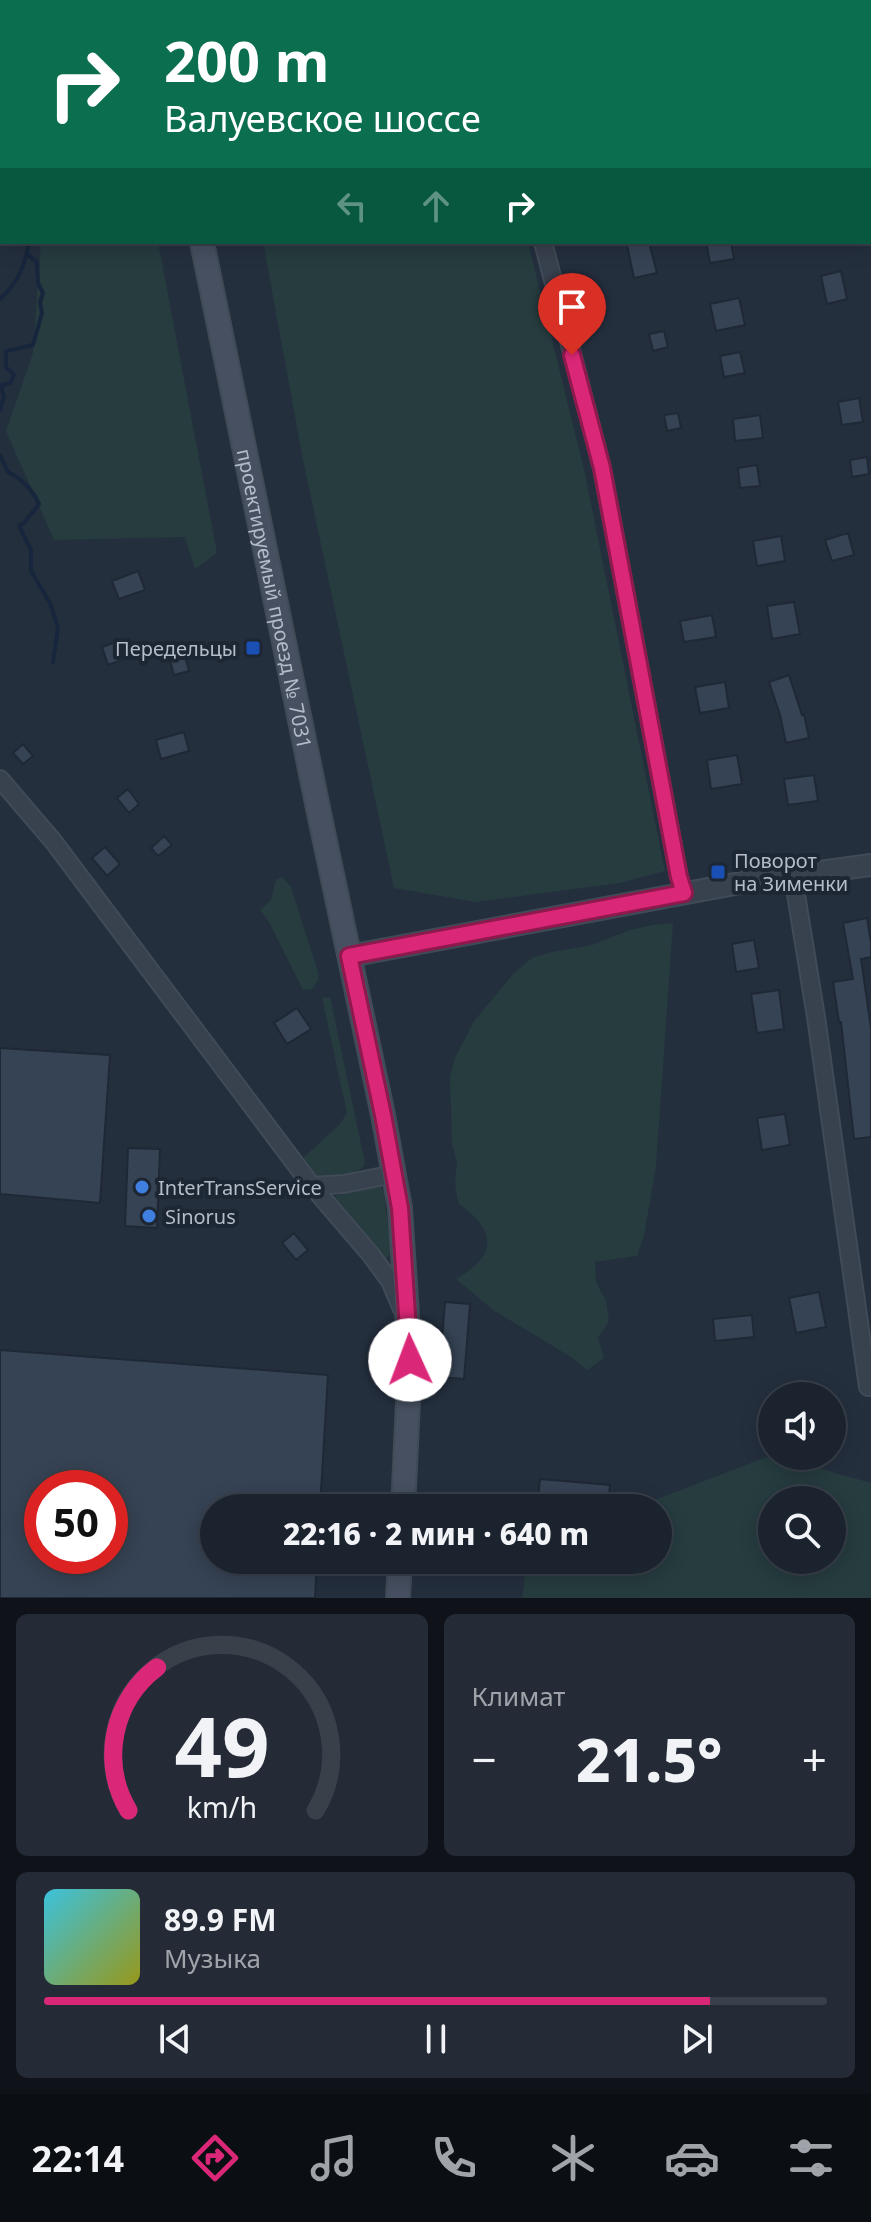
<!DOCTYPE html>
<html lang="ru">
<head>
<meta charset="utf-8">
<style>
  body { margin:0; font-family:"Noto Sans",sans-serif; background:#242b36; color:#f1f3f6; height:100vh; display:flex; flex-direction:column; font-size:30px; white-space:nowrap }
  * { box-sizing:border-box; margin:0 }
  p { font-size:26px; color:#a0a4aa }
  .icon { flex:none; width:44px; height:44px; fill:none; stroke:currentColor; stroke-width:2; stroke-linecap:round; stroke-linejoin:round }
  .map { position:relative; height:1598px; overflow:hidden }
  .panel { display:flex; flex-direction:column; gap:16px; padding:16px; background:#0f1319; flex:1 }
  .panel>* { flex:none }
  .guide { position:absolute; left:0px; top:0px; width:872px; height:244px; box-shadow:0 4px 20px #0003,0 0 0 2px #39404a; background:#0b6e4f; color:#fff; overflow:hidden }
  .controls { position:absolute; left:758px; top:1382px; display:grid; gap:16px }
  .controls a { display:grid; place-items:center; width:88px; height:88px; border-radius:50%; background:#1b232e; box-shadow:0 4px 20px #0003,0 0 0 2px #39404a; font-size:40px }
  .speed { position:absolute; left:24px; top:1470px; display:flex; gap:16px; font-size:40px; font-weight:700; text-align:center }
  .speed>* { display:grid; place-content:center; width:104px; height:104px; border-radius:50%; background:#1b232e; box-shadow:0 4px 20px #0003,0 0 0 2px #39404a; line-height:1 }
  .speed .limit { border:12px solid #d22; background:#fff; color:#111 }
  .pin { position:absolute; display:grid; place-items:center; width:68px; height:68px; color:#fff; margin:-82px -34px; border-radius:50% 50% 50% 0; rotate:-45deg; box-shadow:0 0 8px #0007 }
  .pin .icon { rotate:45deg }
  .me { position:absolute; width:88px; margin:-44px; rotate:358deg; stroke-linejoin:round; filter:drop-shadow(0 0 6px #0008) }
  .turn { display:flex; align-items:center; gap:28px; height:168px; padding:0 32px; font-size:36px }
  .turn .icon { width:104px; height:104px; stroke-width:2.5 }
  .turn b { display:block; font-size:56px; line-height:68px }
  .lanes { display:flex; align-items:center; height:76px; padding:0 32px; background:#0003; justify-content:center; gap:40px; direction:ltr }
  .lanes .off { opacity:.35 }
  .big { font-size:60px; font-weight:800; line-height:1.1 }
  .panel .widget { flex:1; display:flex; flex-direction:column; justify-content:center; gap:12px; min-width:0; padding:0 28px; border-radius:12px; background:#242b36 }
  .panel .dial { align-items:center; gap:0 }
  .dial svg { height:208px; overflow:visible; fill:none; stroke:#39404a; stroke-width:7; stroke-linecap:round; text-anchor:middle }
  .dial text { fill:#f1f3f6; stroke:none }
  .song { display:flex; align-items:center; gap:24px }
  .cover { width:96px; height:96px; border-radius:12px; background:linear-gradient(135deg,hsl(190 70% 55%),hsl(60 70% 35%)) }
  .played { height:8px; border-radius:4px; background:linear-gradient(90deg,#db2777 85%,#39404a 85%) }
  .keys { display:flex; justify-content:space-around; direction:ltr }
  .heat { display:flex; justify-content:space-between; align-items:center; font-size:44px; direction:ltr }
  .panel .tiles { flex:1; display:grid; gap:16px; grid-template-columns:1fr 1fr }
  .widget:last-child { grid-column:span 2 }
  .trip { position:absolute; left:200px; top:1494px; width:472px; height:80px; border-radius:40px; background:#1b232e; box-shadow:0 4px 20px #0003,0 0 0 2px #39404a; font-weight:800; line-height:80px; text-align:center }
  .tabs { display:flex; height:128px; justify-content:space-around; align-items:center; background:#0b0e12; color:#a0a4aa }
  .tabs .icon { width:56px; height:56px }
  .tabs .selected { color:#db2777 }
  .tabs b { font-size:36px; color:#f1f3f6 }
  .map>svg:first-child { display:block }
</style>
</head>
<body>
<div class="map">
<svg width="871" height="1598" viewBox="0 0 871 1598">
  <rect width="100%" height="100%" fill="#242f3e"/>
  <path fill="#263c3f" fill-rule="evenodd" d="M212 0H871V126L870 2H213Z
    M41 242H158L217 553 195 569 185 537 54 540 6 431 33 353Z
    M263 242H528L585 474 665 871 620 883 476 902 394 888 303 460Z
    M282 877 291 887 317 969 319 979 312 989 303 990 268 920 260 910 271 900 276 880Z
    M673 923 656 1166 644 1236 637 1256 595 1262 596 1282 606 1301 609 1321 598 1338 604 1358 587 1370 571 1357 493 1310 456 1279C498 1255 497 1231 458 1203L455 1183 457 1163 452 1143 450 1077 455 1058 474 1021 515 972 532 958 552 952 592 945 630 930 652 925Z
    M330 997 365 1163C356 1180 333 1177 316 1180L305 1166 303 1158 339 1125 347 1113 322 998Z
    M380 1185 384 1193 391 1252 386 1260 381 1257 331 1197Z
    M772 1455 871 1483V1598H522L527 1560H658V1508H634ZM772 1500H832V1560H772Z"/>
  <g fill="none" stroke-linecap="round" stroke-linejoin="round">
    <path stroke="#17263c" stroke-width="4" d="M15 2V0
      M0 299C17 284 26 264 29 242
      M1 386 10 383 14 375 6 367V351L33 345 42 313 40 302 43 293 38 283 37 262 28 255
      M0 410 4 397 1 385
      M0 455 8 472C21 478 33 490 39 504L24 523 19 526 31 550V571L50 603 58 628 53 662"/>
  </g>
  <path fill="#364354" stroke="#1f2835" stroke-width="2" fill-rule="evenodd" d="M640 242H649L657 273 634 278 627 245Z
    M706 242H731L734 259 710 263Z
    M841 271 847 299 827 304 821 276Z
    M739 298 745 325 716 331 710 304Z
    M664 331 668 347 653 351 649 334Z
    M740 352 745 373 724 377 720 356Z
    M859 398 863 422 842 425 838 402Z
    M678 413 681 428 667 431 664 415Z
    M760 415 763 438 735 441 733 419Z
    M867 457 869 474 852 477 850 460Z
    M757 465 760 486 740 488 738 468Z
    M848 533 854 555 832 561 825 540Z
    M781 536 785 561 757 566 753 541Z
    M138 571 145 590 119 599 112 581Z
    M794 602 800 634 772 639 767 606Z
    M712 615 716 637 684 642 680 621Z
    M119 641 125 659 108 665 102 647Z
    M184 652 189 671 174 675 169 657Z
    M789 675 802 715 804 714 809 738 786 743 780 715 769 682Z
    M725 682 729 708 700 713 695 687Z
    M184 732 189 751 161 759 156 740Z
    M23 744 33 756 23 764 13 753Z
    M737 755 742 784 711 789 707 760Z
    M814 775 818 801 788 805 784 779Z
    M128 789 139 804 129 813 117 798Z
    M164 836 172 845 158 856 151 848Z
    M105 847 120 864 107 876 92 858Z
    M867 918 871 942V957L861 959 871 1028V1137L854 1139 841 1022H839L833 982 853 979 843 923Z
    M754 940 759 968 736 972 732 944Z
    M779 990 784 1029 757 1033 751 994Z
    M297 1008 311 1029 287 1044 274 1023Z
    M0 1048 110 1055 100 1203 0 1194Z
    M785 1114 790 1145 762 1150 757 1118Z
    M128 1148 160 1149 157 1228 125 1226Z
    M294 1233 308 1250 296 1260 282 1243Z
    M819 1292 826 1327 796 1333 789 1298Z
    M445 1302 470 1304 464 1379 439 1377Z
    M752 1315 754 1337 715 1341 713 1319Z
    M0 1350 328 1375 320 1508H214V1560H317L315 1598H0ZM42 1488H110V1556H42Z
    M540 1479 610 1485 608 1502 593 1508H537Z"/>
  <g fill="none" stroke-linecap="round" stroke-linejoin="round">
    <g stroke="#414a57" stroke-width="20">
      <path id="minor" d="M482 0V2
        M543 242 602 468 679 877 684 893
        M0 779 53 841 312 1186 371 1255 390 1281 402 1309
        M793 876 816 1017 868 1387
        M312 1186 344 1184 394 1174"/>
    </g>
    <g stroke="#414a57" stroke-width="24">
      <path id="tertiary" d="M349 956 740 883 871 865"/>
    </g>
    <g stroke="#414a57" stroke-width="26">
      <g id="secondary">
        <path d="M152 0V2"/>
        <path id="s1" d="M202 242 319 813 383 1115 400 1208 410 1360 403 1508"/>
        <path d="M398 1598 400 1560"/>
      </g>
    </g>
    <use href="#minor" stroke="#38414e" stroke-width="16"/>
    <use href="#tertiary" stroke="#38414e" stroke-width="20"/>
    <use href="#secondary" stroke="#465061" stroke-width="22"/>
  </g>
  <g fill="none" stroke-linecap="round" stroke-linejoin="round">
    <g stroke="#8e194d" stroke-width="20">
      <path id="route" d="M410 1360 400 1208 383 1115 349 956 684 893 679 877 602 468 572 355"/>
    </g>
    <use href="#route" stroke="#db2777" stroke-width="14"/>
  </g>
  <g fill="#1a4fb4" stroke="#1d2633" stroke-width="3">
    <rect x="245" y="640" width="16" height="16" rx="4"/>
    <rect x="710" y="864" width="16" height="16" rx="4"/>
  </g>
  <g fill="#3f7fe0" stroke="#1d2633" stroke-width="3">
    <circle cx="142" cy="1187" r="8"/>
    <circle cx="149" cy="1216" r="8"/>
  </g>
  <g text-anchor="middle" dominant-baseline="central" stroke-width="8" stroke-linejoin="round" paint-order="stroke">
    <g font-size="20" fill="#b4bcc9" stroke="#1d2633">
      <text stroke="none"><textPath href="#s1" startOffset="364">проектируемый проезд № 7031</textPath></text>
    </g>
    <g font-size="20" fill="#b4bcc9" stroke="#1d2633" text-anchor="start">
      <text x="237" y="648" text-anchor="end">Передельцы</text>
      <text x="734" y="860">Поворот<tspan x="734" dy="23">на Зименки</tspan></text>
      <text x="158" y="1187">InterTransService</text>
      <text x="165" y="1216">Sinorus</text>
    </g>
  </g>
</svg>
<div class="controls">
<a><svg class="icon" aria-label="sound" viewBox="0 0 24 24"><path d="M4 9h4l5-4v14l-5-4H4zM17 9q2 3 0 6"/></svg></a>
<a><svg class="icon" aria-label="search" viewBox="0 0 24 24"><circle cx="10" cy="10" r="6"/><path d="M15 15l6 6"/></svg></a>
</div>
<div class="speed"><div class="limit">50</div></div>
<div class="pin" style="left:572px;top:355px;background:#d93025"><svg class="icon" aria-label="arrive" viewBox="0 0 24 24"><path d="M6 21V4h12l-3 4 3 4H6"/></svg></div>
<svg class="me" style="left:410px;top:1360px" viewBox="-20 -20 40 40"><circle r="19" fill="#fff"/><path d="M0-13L10 11 0 6-10 11z" fill="#db2777"/></svg>
<div class="trip">22:16 · 2 мин · 640 m</div>
<div class="guide">
<div class="turn"><svg class="icon" aria-label="right" viewBox="0 0 24 24"><path d="M7 20v-9h11M14 6l5 5-5 5"/></svg><div><b>200 m</b>Валуевское шоссе</div></div>
<div class="lanes"><svg class="icon off" aria-label="left" viewBox="0 0 24 24"><path d="M17 20v-9H6M10 6l-5 5 5 5"/></svg><svg class="icon off" aria-label="ahead" viewBox="0 0 24 24"><path d="M12 20V5M6 11l6-6 6 6"/></svg><svg class="icon" aria-label="right" viewBox="0 0 24 24"><path d="M7 20v-9h11M14 6l5 5-5 5"/></svg></div>
</div>
</div>
<section class="panel">
<div class="tiles">
<div class="widget dial"><svg viewBox="0 0 100 80">
<path d="M14 69A42 42 0 1 1 86 69"/>
<path d="M14 69A42 42 0 0 1 25 14" stroke="#db2777"/>
<text x="50" y="56" font-size="32" font-weight="700">49</text>
<text x="50" y="72" font-size="11">km/h</text>
</svg></div>
<div class="widget"><p>Климат</p>
<div class="heat"><a>−</a><b class="big">21.5°</b><a>+</a></div>
</div>
<div class="widget">
<div class="song"><i class="cover"></i><div><b>89.9 FM</b><p>Музыка</p></div></div>
<div class="played"></div>
<div class="keys"><svg class="icon" aria-label="previous" viewBox="0 0 24 24"><path d="M18 5L8 12l10 7zM5 5v14"/></svg><svg class="icon" aria-label="pause" viewBox="0 0 24 24"><path d="M8 5v14M16 5v14"/></svg><svg class="icon" aria-label="next" viewBox="0 0 24 24"><path d="M6 5l10 7-10 7zM19 5v14"/></svg></div>
</div>
</div>
</section>
<nav class="tabs">
<b>22:14</b>
<svg class="icon selected" aria-label="directions" viewBox="0 0 24 24"><path d="M12 3l9 9-9 9-9-9zM9 14v-3h6M13 9l2 2-2 2"/></svg>
<svg class="icon" aria-label="music" viewBox="0 0 24 24"><path d="M9 18V5l10-2v13"/><circle cx="6" cy="18" r="3"/><circle cx="16" cy="16" r="3"/></svg>
<svg class="icon" aria-label="phone" viewBox="0 0 24 24"><path d="M5 4h4l2 5-3 2q2 4 5 5l2-3 5 2v4C11 20 4 13 5 4z"/></svg>
<svg class="icon" aria-label="climate" viewBox="0 0 24 24"><path d="M12 3v18M4 7l16 10M4 17L20 7"/></svg>
<svg class="icon" aria-label="car" viewBox="0 0 24 24"><path d="M5 17H2v-5l4-1 3-4h7l3 4 3 1v5h-3M9 17h6M6 11h13"/><circle cx="7" cy="17" r="2"/><circle cx="17" cy="17" r="2"/></svg>
<svg class="icon" aria-label="filters" viewBox="0 0 24 24"><path d="M4 7h16M4 17h16"/><circle cx="9" cy="7" r="2"/><circle cx="15" cy="17" r="2"/></svg>
</nav>
</body>
</html>
